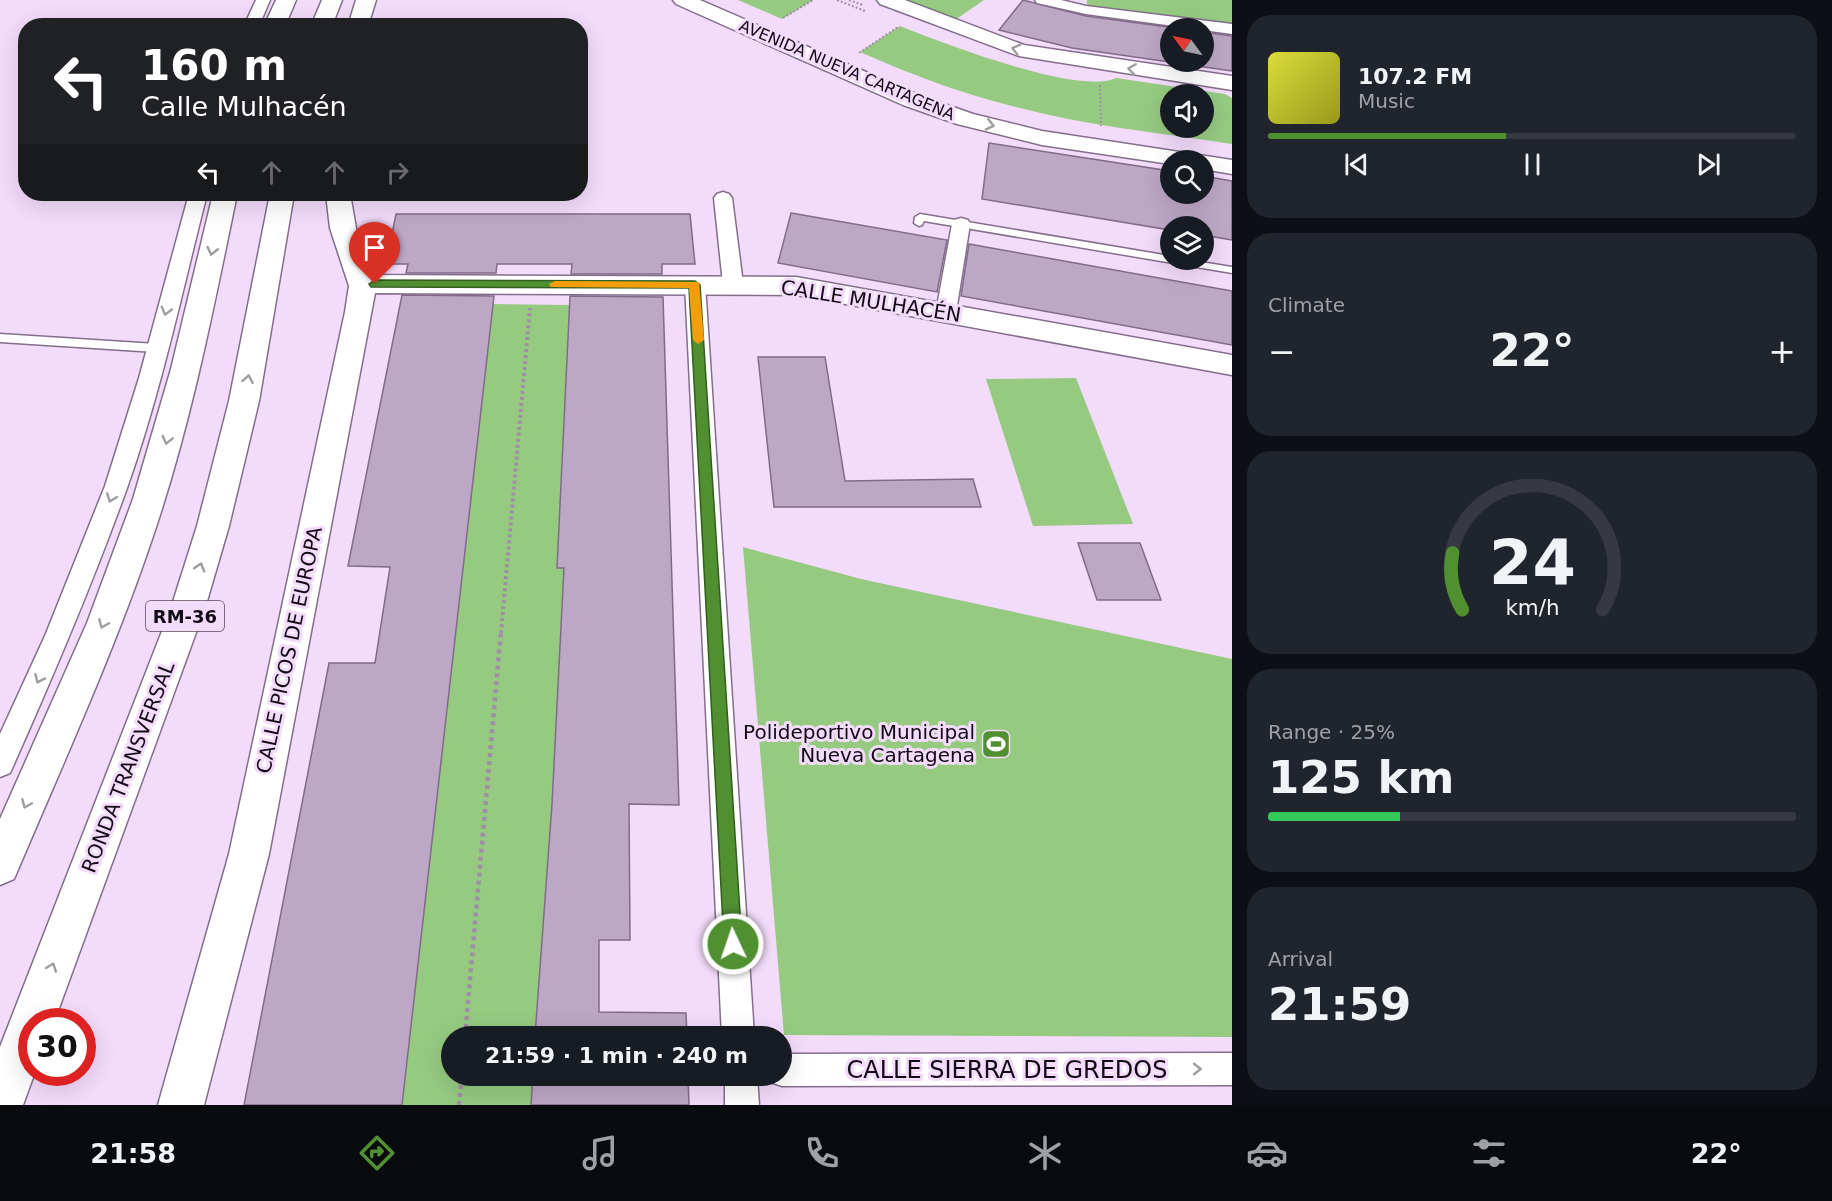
<!DOCTYPE html>
<html lang="en">
<head>
<meta charset="utf-8">
<style>
  body { margin:0; font-family:"DejaVu Sans",sans-serif; background:#20242c; color:#f1f3f6; height:100vh; display:flex; flex-direction:column; font-size:22px; white-space:nowrap }
  * { box-sizing:border-box; margin:0 }
  p { font-size:20px; color:#9ea1a6 }
  .icon { flex:none; width:33px; height:33px; fill:none; stroke:currentColor; stroke-width:2; stroke-linecap:round; stroke-linejoin:round }
  .map { position:relative; flex:1; overflow:hidden }
  .sheet { display:flex; flex-direction:column; gap:15px; padding:15px; background:#0d0f14; width:600px }
  .sheet>* { flex:none }
  .banner { position:absolute; left:18px; top:18px; width:570px; height:183px; border-radius:24px; box-shadow:0 6px 24px #0002; background:#202124; color:#fff; overflow:hidden }
  .needle { width:39px; rotate:303deg }
  .tools { position:absolute; left:1160px; top:18px; display:grid; gap:12px }
  .tools a { display:grid; place-items:center; width:54px; height:54px; border-radius:50%; background:#171b24; box-shadow:0 6px 24px #0002; font-size:30px }
  .speed { position:absolute; left:18px; top:1008px; display:flex; gap:12px; font-size:30px; font-weight:700; text-align:center }
  .speed>* { display:grid; place-content:center; width:78px; height:78px; border-radius:50%; background:#171b24; box-shadow:0 6px 24px #0002; line-height:1 }
  .speed .limit { border:9px solid #d22; background:#fff; color:#111 }
  .pin { position:absolute; display:grid; place-items:center; width:51px; height:51px; color:#fff; margin:-62px -26px; border-radius:50% 50% 50% 0; rotate:-45deg; box-shadow:0 0 6px #0007 }
  .pin .icon { rotate:45deg }
  .me { position:absolute; width:66px; margin:-33px; rotate:357deg; stroke-linejoin:round; filter:drop-shadow(0 0 4px #0008) }
  .turn { display:flex; align-items:center; gap:21px; height:126px; padding:0 24px; font-size:27px }
  .turn .icon { width:78px; height:78px; stroke-width:2.5 }
  .turn b { display:block; font-size:42px; line-height:51px }
  .lanes { display:flex; align-items:center; height:57px; padding:0 24px; background:#0003; justify-content:center; gap:30px; direction:ltr }
  .lanes .off { opacity:.35 }
  .big { font-size:45px; font-weight:700; line-height:1.1 }
  .sheet .widget { flex:1; display:flex; flex-direction:column; justify-content:center; gap:9px; min-width:0; padding:0 21px; border-radius:24px; background:#20242c }
  .sheet .dial { align-items:center; gap:0 }
  .dial svg { height:156px; overflow:visible; fill:none; stroke:#363941; stroke-width:7; stroke-linecap:round; text-anchor:middle }
  .dial text { fill:#f1f3f6; stroke:none }
  .song { display:flex; align-items:center; gap:18px }
  .cover { width:72px; height:72px; border-radius:9px; background:linear-gradient(135deg,hsl(60 70% 55%),hsl(60 70% 35%)) }
  .played { height:6px; border-radius:3px; background:linear-gradient(90deg,#509031 45%,#363941 45%) }
  .keys { display:flex; justify-content:space-around; direction:ltr }
  .heat { display:flex; justify-content:space-between; align-items:center; font-size:33px; direction:ltr }
  .charge { height:9px; border-radius:4px; background:linear-gradient(90deg,#34c759 25%,#363941 0) }
  .trip { position:absolute; left:441px; top:1026px; width:351px; height:60px; border-radius:30px; background:#171b24; box-shadow:0 6px 24px #0002; font-weight:700; line-height:60px; text-align:center }
  .tab-bar { display:flex; height:96px; justify-content:space-around; align-items:center; background:#090b0e; color:#9ea1a6 }
  .tab-bar .icon { width:42px; height:42px }
  .tab-bar .current { color:#509031 }
  .tab-bar b { font-size:27px; color:#f1f3f6 }
  main { display:flex; flex:1; min-height:0 }
  .map>svg:first-child { display:block }
</style>
</head>
<body>
<main>
<div class="map">
<svg width="1232" height="1105" viewBox="0 0 1232 1105">
  <rect width="100%" height="100%" fill="#f3dbfb"/>
  <path fill="#96ca81" fill-rule="evenodd" d="M738 0H813L782 19Z
    M904 0H984L955 20Z
    M1087 0H1232V26L1087 6Z
    M900 26C940 42 1079 96 1116 78L1225 94 1232 98V144C1161 133 1089 126 1020 108 965 95 912 75 860 52ZM1170 94H1203V128H1170Z
    M493 304 570 305 671 567 562 612 552 804 535 1036H452V1076H533L531 1105H401Z
    M1076 378 1133 524 1033 526 986 379Z
    M743 547 861 579 1232 659V1037L784 1035Z"/>
  <path fill="#bda7c6" stroke="#816b88" stroke-width="1.5" d="M1023 0 1086 16 1175 28H1170V62H1203V32L1232 36V71L1072 48 999 30Z
    M989 143 1170 171V194H1203V176L1232 181V240L1203 235V226H1170V230L982 199Z
    M791 213 947 240 937 292 778 263Z
    M396 214H690L695 264H662V274H571L572 264H497L496 273H406L408 264H386Z
    M969 244 1232 291V345L961 296Z
    M402 295 494 296 402 1105H244L329 663H375L390 567 348 566Z
    M570 296 663 297 679 805 629 804 630 940H599V1012L686 1013 687 1036H535L552 804 564 568H557Z
    M758 357H825L845 481 973 479 981 507H774Z
    M1078 543H1140L1161 600H1097Z
    M533 1076H688L689 1105H531Z"/>
  <g fill="none" stroke-linecap="round" stroke-linejoin="round">
    <g stroke="#836e8b" stroke-width="3">
      <path id="lane" d="M920 214 1170 256V260H1188L1232 267V273L924 221 922 225 919 226 914 223 915 217Z
        M0 334 156 344 161 348 156 352 0 342Z"/>
    </g>
    <g stroke="#836e8b" stroke-width="3">
      <path id="street" d="M256 0H270L259 26H244Z
        M1035 0H1061L1086 6 1232 24V34L1086 14 1037 3Z
        M723 192 729 194 732 198 743 284 740 289 733 290 726 289 723 284 714 198 717 194Z
        M189 194H207C182 292 161 392 127 488 92 585 52 679 10 773L0 777V734L45 636 105 486 139 378Z
        M961 218 968 220 970 224 956 312 953 317 946 319 939 317 936 312 952 224 954 220Z
        M695 278 702 279 705 284 754 1036H722L685 284 688 279Z
        M1232 1053V1085L782 1086 770 1082 768 1076H782V1054Z
        M725 1076H757L759 1105H725Z"/>
    </g>
    <g stroke="#836e8b" stroke-width="3">
      <path id="secondary" d="M356 0H376L368 26H348Z
        M673 0H700L919 95 973 114 1042 131 1232 160V174L1203 169V160H1170V164L1042 145 957 124 903 105 676 4Z
        M877 0H905L1024 45 1232 76V90L1019 56 880 4Z
        M326 194H350L356 228 372 275 796 277 1232 355V375L796 295 375 293 269 854 204 1105H158L229 854 345 312 349 286 330 228Z"/>
    </g>
    <g stroke="#836e8b" stroke-width="3">
      <path id="highway" d="M276 0H296L285 26H264Z
        M322 0H342L332 26H311Z
        M213 194H237C213 311 190 429 151 542 112 657 61 768 14 879L0 885V819L87 623 133 499 171 369Z
        M270 194H294L259 401 229 526 205 608 54 1022H32V1072H35L23 1105H0V1047L171 608 197 526 229 401Z"/>
    </g>
    <path stroke="#a08ea6" stroke-width="2" stroke-dasharray="2 2" stroke-linecap="butt" d="M837 0 865 11
      M849 0 863 5
      M783 18 813 0
      M859 53 898 27
      M1100 85 1101 126"/>
    <path stroke="#a08ea6" stroke-width="4" stroke-dasharray="3 3" stroke-linecap="butt" d="M501 633 530 308"/>
    <path stroke="#a08ea6" stroke-width="4.5" stroke-dasharray="4 4" stroke-linecap="butt" d="M465 1036 501 631
      M459 1105 462 1076"/>
    <use href="#lane" fill="#fff" fill-rule="evenodd"/>
    <use href="#street" fill="#fff" fill-rule="evenodd"/>
    <use href="#secondary" fill="#fff" fill-rule="evenodd"/>
    <use href="#highway" fill="#fff" fill-rule="evenodd"/>
  </g>
  <defs><path id="oneway-chevron" d="M-2-3.5L2.5 0L-2 3.5" fill="none" stroke-width="1.6" stroke-linecap="round" stroke-linejoin="round" transform="scale(1.5)"/></defs>
  <g stroke="#a09da1">
    <use href="#oneway-chevron" transform="translate(1016 49) rotate(-165)"/>
    <use href="#oneway-chevron" transform="translate(1132 69) rotate(-172)"/>
    <use href="#oneway-chevron" transform="translate(990 125) rotate(13)"/>
    <use href="#oneway-chevron" transform="translate(212 251) rotate(103)"/>
    <use href="#oneway-chevron" transform="translate(166 311) rotate(106)"/>
    <use href="#oneway-chevron" transform="translate(248 379) rotate(-80)"/>
    <use href="#oneway-chevron" transform="translate(167 440) rotate(104)"/>
    <use href="#oneway-chevron" transform="translate(111 498) rotate(111)"/>
    <use href="#oneway-chevron" transform="translate(200 567) rotate(-73)"/>
    <use href="#oneway-chevron" transform="translate(103 624) rotate(112)"/>
    <use href="#oneway-chevron" transform="translate(39 679) rotate(114)"/>
    <use href="#oneway-chevron" transform="translate(26 804) rotate(113)"/>
    <use href="#oneway-chevron" transform="translate(52 967) rotate(-69)"/>
    <use href="#oneway-chevron" transform="translate(1197 1069)"/>
  </g>
  <path fill="#509031" stroke="#345e20" stroke-width="1.5" d="M375 280 695 281 700 285 742 944 739 950 733 952 727 950 724 944 689 288 371 287 369 284Z"/>
  <path fill="#f59e0b" d="M555 281 699 282 704 340 698 344 693 340 689 288 551 287 549 284Z"/>
  <defs>
    <g id="stadium-square" transform="scale(1.5)"><rect x="-9" y="-9" width="18" height="18" rx="4" fill="#509031" stroke="#f3dbfb"/><path d="M0-5a6.5 5 0 1 0 0 10a6.5 5 0 1 0 0-10ZM-3.5-1.8h7v3.6h-7Z" fill="#fff"/></g>
  </defs>
  <g fill-rule="evenodd">
    <use href="#stadium-square" x="996" y="744"/>
  </g>
  <g text-anchor="middle" dominant-baseline="central" stroke-width="6" stroke-linejoin="round" paint-order="stroke">
    <g font-size="16" fill="#120a15" stroke="#f3dbfb">
      <text transform="translate(847 70) rotate(23)">AVENIDA NUEVA CARTAGENA</text>
    </g>
    <rect fill="#f3dbfb" stroke="#56495a" stroke-width="1.5" x="146" y="601" width="78" height="30" rx="4.5"/>
    <g font-size="18" font-weight="bold" fill="#120a15">
      <text x="185" y="616">RM-36</text>
    </g>
    <g font-size="20" fill="#120a15" stroke="#f3dbfb">
      <text transform="translate(871 301) rotate(9)">CALLE MULHACÉN</text>
      <text transform="translate(289 650) rotate(-78)">CALLE PICOS DE EUROPA</text>
      <text transform="translate(128 767) rotate(-69)">RONDA TRANSVERSAL</text>
    </g>
    <g font-size="20" fill="#120a15" stroke="#f3dbfb" text-anchor="end">
      <text x="975" y="732">Polideportivo Municipal<tspan x="975" dy="23">Nueva Cartagena</tspan></text>
    </g>
    <g font-size="24" fill="#120a15" stroke="#f3dbfb">
      <text x="1007" y="1070">CALLE SIERRA DE GREDOS</text>
    </g>
  </g>
</svg>
<div class="tools">
<a><svg class="needle" viewBox="-14 -14 28 28"><path d="M0-13l5 13h-10z" fill="#e53935"/><path d="M0 13l5-13h-10z" fill="#9ea1a6"/></svg></a>
<a><svg class="icon" aria-label="sound" viewBox="0 0 24 24"><path d="M4 9h4l5-4v14l-5-4H4zM17 9q2 3 0 6"/></svg></a>
<a><svg class="icon" aria-label="search" viewBox="0 0 24 24"><circle cx="10" cy="10" r="6"/><path d="M15 15l6 6"/></svg></a>
<a><svg class="icon" aria-label="layers" viewBox="0 0 24 24"><path d="M12 4l9 5-9 5-9-5zM3 14l9 5 9-5"/></svg></a>
</div>
<div class="speed"><div class="limit">30</div></div>
<div class="pin" style="left:375px;top:284px;background:#d93025"><svg class="icon" aria-label="arrive" viewBox="0 0 24 24"><path d="M6 21V4h12l-3 4 3 4H6"/></svg></div>
<svg class="me" style="left:733px;top:944px" viewBox="-20 -20 40 40"><circle r="17" fill="#509031" stroke="#fff" stroke-width="3"/><path d="M0-11L8 9 0 5-8 9z" fill="#fff"/></svg>
<div class="trip">21:59 · 1 min · 240 m</div>
<div class="banner">
<div class="turn"><svg class="icon" aria-label="left" viewBox="0 0 24 24"><path d="M17 20v-9H6M10 6l-5 5 5 5"/></svg><div><b>160 m</b>Calle Mulhacén</div></div>
<div class="lanes"><svg class="icon" aria-label="left" viewBox="0 0 24 24"><path d="M17 20v-9H6M10 6l-5 5 5 5"/></svg><svg class="icon off" aria-label="ahead" viewBox="0 0 24 24"><path d="M12 20V5M6 11l6-6 6 6"/></svg><svg class="icon off" aria-label="ahead" viewBox="0 0 24 24"><path d="M12 20V5M6 11l6-6 6 6"/></svg><svg class="icon off" aria-label="right" viewBox="0 0 24 24"><path d="M7 20v-9h11M14 6l5 5-5 5"/></svg></div>
</div>
</div>
<section class="sheet">
<div class="widget">
<div class="song"><i class="cover"></i><div><b>107.2 FM</b><p>Music</p></div></div>
<div class="played"></div>
<div class="keys"><svg class="icon" aria-label="previous" viewBox="0 0 24 24"><path d="M18 5L8 12l10 7zM5 5v14"/></svg><svg class="icon" aria-label="pause" viewBox="0 0 24 24"><path d="M8 5v14M16 5v14"/></svg><svg class="icon" aria-label="next" viewBox="0 0 24 24"><path d="M6 5l10 7-10 7zM19 5v14"/></svg></div>
</div>
<div class="widget"><p>Climate</p>
<div class="heat"><a>−</a><b class="big">22°</b><a>+</a></div>
</div>
<div class="widget dial"><svg viewBox="0 0 100 80">
<path d="M14 69A42 42 0 1 1 86 69"/>
<path d="M14 69A42 42 0 0 1 9 40" stroke="#509031"/>
<text x="50" y="56" font-size="32" font-weight="700">24</text>
<text x="50" y="72" font-size="11">km/h</text>
</svg></div>
<div class="widget"><p>Range · 25%</p><b class="big">125 km</b><div class="charge"></div></div>
<div class="widget"><p>Arrival</p><b class="big">21:59</b></div>
</section>
</main>
<nav class="tab-bar">
<b>21:58</b>
<svg class="icon current" aria-label="directions" viewBox="0 0 24 24"><path d="M12 3l9 9-9 9-9-9zM9 14v-3h6M13 9l2 2-2 2"/></svg>
<svg class="icon" aria-label="music" viewBox="0 0 24 24"><path d="M9 18V5l10-2v13"/><circle cx="6" cy="18" r="3"/><circle cx="16" cy="16" r="3"/></svg>
<svg class="icon" aria-label="phone" viewBox="0 0 24 24"><path d="M5 4h4l2 5-3 2q2 4 5 5l2-3 5 2v4C11 20 4 13 5 4z"/></svg>
<svg class="icon" aria-label="climate" viewBox="0 0 24 24"><path d="M12 3v18M4 7l16 10M4 17L20 7"/></svg>
<svg class="icon" aria-label="car" viewBox="0 0 24 24"><path d="M5 17H2v-5l4-1 3-4h7l3 4 3 1v5h-3M9 17h6M6 11h13"/><circle cx="7" cy="17" r="2"/><circle cx="17" cy="17" r="2"/></svg>
<svg class="icon" aria-label="filters" viewBox="0 0 24 24"><path d="M4 7h16M4 17h16"/><circle cx="9" cy="7" r="2"/><circle cx="15" cy="17" r="2"/></svg>
<b>22°</b>
</nav>
</body>
</html>
